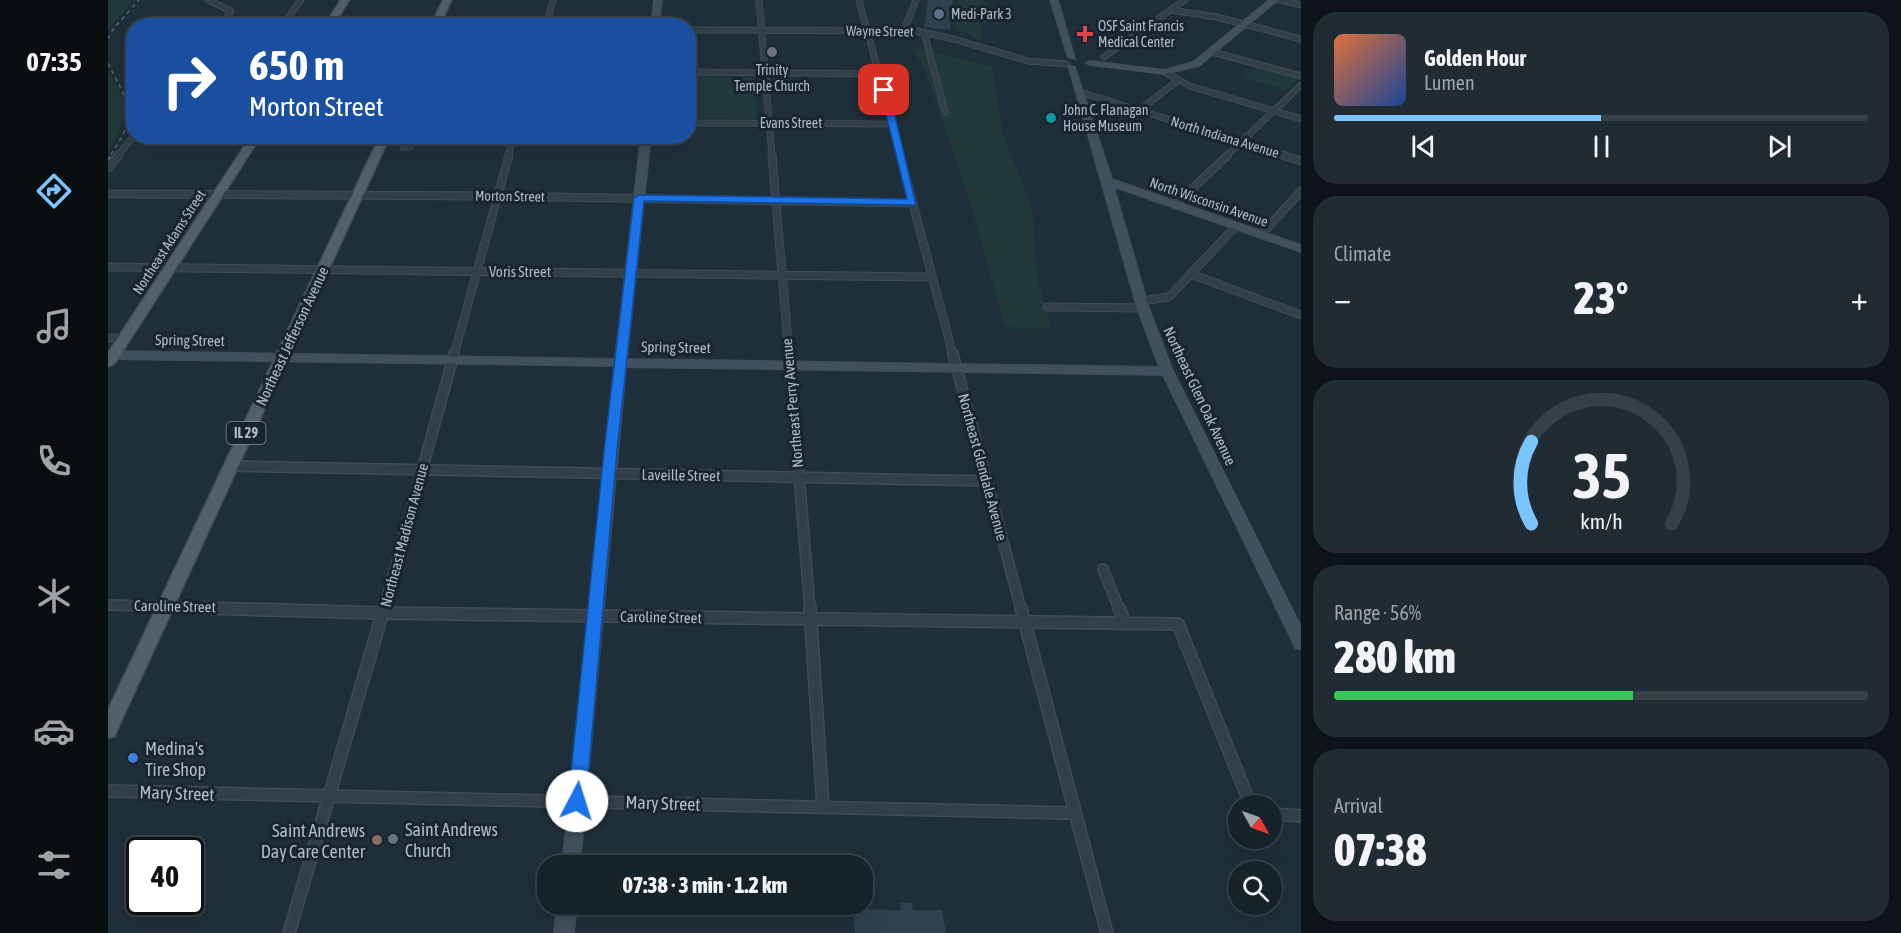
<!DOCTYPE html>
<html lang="en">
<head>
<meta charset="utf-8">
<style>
  body { margin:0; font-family:"Asap Condensed",sans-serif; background:#202b33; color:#f1f3f6; height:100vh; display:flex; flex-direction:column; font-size:22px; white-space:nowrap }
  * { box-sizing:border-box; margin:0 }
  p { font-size:20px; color:#9ea4a9 }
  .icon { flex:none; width:33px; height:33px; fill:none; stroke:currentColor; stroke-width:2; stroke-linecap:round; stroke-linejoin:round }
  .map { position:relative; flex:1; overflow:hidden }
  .panel { display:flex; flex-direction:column; gap:12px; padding:12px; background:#0d1318; width:600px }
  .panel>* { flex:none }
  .banner { position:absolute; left:18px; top:18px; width:570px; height:126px; border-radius:24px; box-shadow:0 6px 24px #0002,0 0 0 2px #364047; background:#1a4fa0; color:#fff; overflow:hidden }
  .needle { width:39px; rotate:130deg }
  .fabs { position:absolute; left:1120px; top:795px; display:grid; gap:12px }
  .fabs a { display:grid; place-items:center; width:54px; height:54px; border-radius:50%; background:#17232b; box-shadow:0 6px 24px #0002,0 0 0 2px #364047; font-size:30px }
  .speed { position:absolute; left:18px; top:837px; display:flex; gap:12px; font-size:30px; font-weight:700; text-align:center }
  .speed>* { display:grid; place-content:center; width:78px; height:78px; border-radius:50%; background:#17232b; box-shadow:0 6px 24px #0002,0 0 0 2px #364047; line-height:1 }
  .speed .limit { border:3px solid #111; border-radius:9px; background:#fff; color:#111 }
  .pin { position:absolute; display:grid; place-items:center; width:51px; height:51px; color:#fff; margin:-26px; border-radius:12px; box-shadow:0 3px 9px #0006 }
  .me { position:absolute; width:66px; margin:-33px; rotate:5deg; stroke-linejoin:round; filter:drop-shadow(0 0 4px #0008) }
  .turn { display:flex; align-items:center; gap:21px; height:126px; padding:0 24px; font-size:27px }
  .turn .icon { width:78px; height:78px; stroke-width:2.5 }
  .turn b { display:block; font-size:42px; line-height:51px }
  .big { font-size:45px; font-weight:800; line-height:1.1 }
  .panel .widget { flex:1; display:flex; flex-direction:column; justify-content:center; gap:9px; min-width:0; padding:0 21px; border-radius:24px; background:#202b33 }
  .panel .dial { align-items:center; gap:0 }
  .dial svg { height:156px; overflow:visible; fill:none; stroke:#364047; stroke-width:7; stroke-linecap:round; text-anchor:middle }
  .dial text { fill:#f1f3f6; stroke:none }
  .song { display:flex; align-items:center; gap:18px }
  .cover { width:72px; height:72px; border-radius:9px; background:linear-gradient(135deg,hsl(20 70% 55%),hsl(220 70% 35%)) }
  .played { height:6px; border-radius:3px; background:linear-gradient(90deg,#7bc5fe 50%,#364047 50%) }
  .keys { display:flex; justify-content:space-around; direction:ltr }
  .heat { display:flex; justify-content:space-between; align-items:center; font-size:33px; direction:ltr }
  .charge { height:9px; border-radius:4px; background:linear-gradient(90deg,#34c759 56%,#364047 0) }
  .trip { position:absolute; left:429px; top:855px; width:336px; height:60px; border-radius:24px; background:#17232b; box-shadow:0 6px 24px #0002,0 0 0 2px #364047; font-weight:800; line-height:60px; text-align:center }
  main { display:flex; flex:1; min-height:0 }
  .tabs { display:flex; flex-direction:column; width:108px; justify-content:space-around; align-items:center; background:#090e11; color:#9ea4a9 }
  .tabs .icon { width:42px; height:42px }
  .tabs .on { color:#7bc5fe }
  .tabs b { font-size:27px; color:#f1f3f6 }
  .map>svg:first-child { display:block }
</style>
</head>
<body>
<main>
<nav class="tabs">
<b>07:35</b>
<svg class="icon on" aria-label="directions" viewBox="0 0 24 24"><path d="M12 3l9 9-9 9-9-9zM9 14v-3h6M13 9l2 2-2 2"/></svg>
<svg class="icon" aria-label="music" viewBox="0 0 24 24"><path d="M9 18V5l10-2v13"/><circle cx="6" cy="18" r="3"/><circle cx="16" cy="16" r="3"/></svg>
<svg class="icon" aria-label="phone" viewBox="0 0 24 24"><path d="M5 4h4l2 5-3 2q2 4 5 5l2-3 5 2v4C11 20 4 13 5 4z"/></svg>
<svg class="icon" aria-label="climate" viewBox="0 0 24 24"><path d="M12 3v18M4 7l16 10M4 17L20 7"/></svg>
<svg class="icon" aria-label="car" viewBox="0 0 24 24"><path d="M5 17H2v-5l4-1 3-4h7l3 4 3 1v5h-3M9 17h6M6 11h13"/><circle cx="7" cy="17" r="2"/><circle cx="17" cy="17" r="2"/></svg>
<svg class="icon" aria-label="filters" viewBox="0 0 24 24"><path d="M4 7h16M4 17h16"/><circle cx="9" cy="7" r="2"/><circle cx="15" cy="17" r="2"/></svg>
</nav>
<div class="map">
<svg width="1193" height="933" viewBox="0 0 1193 933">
  <rect width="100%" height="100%" fill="#1f2f39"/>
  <path fill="#213a39" d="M0 0H27L0 30Z
    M851 0H878L880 4 871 12 879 21 873 25V41L847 29Z
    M805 48 884 66 894 132 924 208 929 277 943 329 897 327 862 201 817 70Z
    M1148 67 1190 78 1179 90 1135 78Z
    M0 72C5 80 12 89 15 97 20 114 10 138 0 151Z
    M581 77H646L649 118H581Z"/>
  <path fill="#2e414e" d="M820 0H845L842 30 816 27Z
    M297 136H310L304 151H291Z
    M792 903H804L805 910H834L838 933H747L745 909 793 910Z"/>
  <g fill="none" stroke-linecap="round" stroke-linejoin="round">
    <g stroke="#3f4c56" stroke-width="7">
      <path id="street-far3" d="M100 0 123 11 114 26
        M651 0 664 156
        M751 0 793 156
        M1172 0 1193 5
        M1062 10 1109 17 1193 39
        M174 26 193 0
        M438 26 445 0
        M580 30 808 31 846 39 920 61 958 64
        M796 30 808 0
        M816 32 837 112
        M1104 52 1193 76
        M996 57 1077 0
        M580 72 772 74
        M1056 72 1082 86 1193 119
        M972 92 1178 156
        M1032 110 1069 81
        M580 123 785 124
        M9 156 26 136
        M400 156 406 136
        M1118 156 1193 85"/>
    </g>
    <g stroke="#3f4c56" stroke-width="9">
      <path id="street-far2" d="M664 155 681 355
        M792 155 845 355
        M1174 155 1193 161
        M0 168 11 155
        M0 194 388 196 805 203
        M1067 205 1120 155
        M1153 235 1193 191
        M0 267 824 277
        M1083 274 1193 315
        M1033 301 1061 297 1128 226
        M939 307 1035 308
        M0 338H16
        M346 355 401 155"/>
    </g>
    <g stroke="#3f4c56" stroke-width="12">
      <path id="street-far1" d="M681 354 702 609
        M845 354 913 609
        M122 466 879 481
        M995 569 1011 609
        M0 605 149 609
        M276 609 346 354"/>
    </g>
    <g stroke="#3f4c56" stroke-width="14">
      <path id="street" d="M97 608 275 613 1070 624 1143 806
        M702 608 715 807
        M913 608 999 933
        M1011 608 1017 624
        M0 791 966 813
        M1164 814 1193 816
        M181 933 276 608"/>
    </g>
    <g stroke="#3f4c56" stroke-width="2">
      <path id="secondary" d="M546 0H554L551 26H543Z
        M942 0H950L967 59 960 57Z
        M1161 0H1170L1091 66 1056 74 982 65 978 63 982 61 1056 70 1085 62Z
        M960 65 967 67 1004 179 1193 245V252L1006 187 1041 308 1065 371 1193 627V649L1187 648 1185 643 1055 375 518 367 472 866H454L506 366 5 359 0 357 1 352 5 351 507 359 533 136H543L519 359 1051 367 1029 308Z
        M449 904H469L466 933H446Z"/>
    </g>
    <g stroke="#3f4c56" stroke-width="3">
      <path id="primary" d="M233 0H241L225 26H216Z
        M335 0H343L332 26H323Z
        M143 136H153L7 363 0 367V353Z
        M272 136H282L9 730 7 736 0 738V710Z"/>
    </g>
    <use href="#street-far3" stroke="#33404a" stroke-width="5"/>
    <use href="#street-far2" stroke="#33404a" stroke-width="7"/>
    <use href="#street-far1" stroke="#33404a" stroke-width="9"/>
    <use href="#street" stroke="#33404a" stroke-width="11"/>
    <use href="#secondary" fill="#41505d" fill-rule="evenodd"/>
    <use href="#primary" fill="#51606a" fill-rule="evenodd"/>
    <path stroke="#556571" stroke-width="1.5" stroke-dasharray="4 4" stroke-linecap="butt" d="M0 39 6 28 31 0
      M0 63C20 104 32 113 2 156"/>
    <path stroke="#556571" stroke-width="2" stroke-dasharray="4.5 4.5" stroke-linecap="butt" d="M0 160 3 155"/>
  </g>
  <path fill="#1a73e8" stroke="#114b97" stroke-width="1.5" d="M776 88 781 90 808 205 536 201 509 451 478 801 475 807 469 809 463 807 460 801 496 451 526 198 531 195 799 199 772 90Z"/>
  <circle fill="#5c6f8a" stroke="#19252e" stroke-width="2" cx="831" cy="14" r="6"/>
  <path fill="#e0444e" stroke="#19252e" stroke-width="2" d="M974 25h6v6h6v6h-6v6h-6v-6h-6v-6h6z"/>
  <g fill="#6b7280" stroke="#19252e" stroke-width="2">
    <circle cx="664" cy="52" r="6"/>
    <circle cx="285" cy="839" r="6"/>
  </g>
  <circle fill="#0f9aa8" stroke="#19252e" stroke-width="2" cx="943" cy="118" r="6"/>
  <circle fill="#3f7fe0" stroke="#19252e" stroke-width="2" cx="25" cy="758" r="6"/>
  <circle fill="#8d6e63" stroke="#19252e" stroke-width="2" cx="269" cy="840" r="6"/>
  <g text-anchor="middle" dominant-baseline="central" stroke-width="6" stroke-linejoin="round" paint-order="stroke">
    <g font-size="14" fill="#adbbc6" stroke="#19252e" text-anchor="start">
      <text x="843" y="14">Medi-Park 3</text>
      <text x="990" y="26">OSF Saint Francis<tspan x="990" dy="16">Medical Center</tspan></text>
      <text x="664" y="70" text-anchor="middle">Trinity<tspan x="664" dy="16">Temple Church</tspan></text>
      <text x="955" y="110">John C. Flanagan<tspan x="955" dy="16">House Museum</tspan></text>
    </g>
    <g font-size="14" fill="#adbbc6" stroke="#19252e">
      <text transform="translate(772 31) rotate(1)">Wayne Street</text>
      <text x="683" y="123">Evans Street</text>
      <text transform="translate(1117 137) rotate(17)">North Indiana Avenue</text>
      <text transform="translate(402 196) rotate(1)">Morton Street</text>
      <text transform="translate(1101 202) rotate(19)">North Wisconsin Avenue</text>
      <text transform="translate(61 242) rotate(-57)">Northeast Adams Street</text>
    </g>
    <rect fill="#19252e" stroke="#818e98" stroke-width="1.5" x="118.5" y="422" width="39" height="22" rx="4.5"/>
    <g font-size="14" font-weight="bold" fill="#adbbc6">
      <text x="138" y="433">IL 29</text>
    </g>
    <g font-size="15" fill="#adbbc6" stroke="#19252e">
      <text x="412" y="271">Voris Street</text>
      <text transform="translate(184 336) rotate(-65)">Northeast Jefferson Avenue</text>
      <text transform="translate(82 340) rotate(1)">Spring Street</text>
      <text transform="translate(568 347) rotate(1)">Spring Street</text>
      <text transform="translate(1092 396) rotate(65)">Northeast Glen Oak Avenue</text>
      <text transform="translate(684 403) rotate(-95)">Northeast Perry Avenue</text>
      <text transform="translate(875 467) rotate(75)">Northeast Glendale Avenue</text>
      <text transform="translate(573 475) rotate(1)">Laveille Street</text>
      <text transform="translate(296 535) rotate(-75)">Northeast Madison Avenue</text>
      <text transform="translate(67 606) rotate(1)">Caroline Street</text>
      <text transform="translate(553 617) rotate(1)">Caroline Street</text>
    </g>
    <g font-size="18" fill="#adbbc6" stroke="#19252e" text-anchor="start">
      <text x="37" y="748">Medina's<tspan x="37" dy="21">Tire Shop</tspan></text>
      <text x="297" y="829">Saint Andrews<tspan x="297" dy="21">Church</tspan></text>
      <text x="257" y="830" text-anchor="end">Saint Andrews<tspan x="257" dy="21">Day Care Center</tspan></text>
    </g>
    <g font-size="18" fill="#adbbc6" stroke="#19252e">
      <text transform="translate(69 793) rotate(2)">Mary Street</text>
      <text transform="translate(555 803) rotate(2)">Mary Street</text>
    </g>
  </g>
</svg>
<div class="fabs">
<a><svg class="needle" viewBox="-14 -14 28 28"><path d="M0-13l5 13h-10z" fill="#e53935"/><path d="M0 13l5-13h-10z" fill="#9ea4a9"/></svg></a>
<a><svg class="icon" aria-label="search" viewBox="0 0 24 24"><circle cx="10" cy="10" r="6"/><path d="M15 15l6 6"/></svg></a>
</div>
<div class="speed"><div class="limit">40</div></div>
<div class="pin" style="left:776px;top:90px;background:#d93025"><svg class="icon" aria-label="arrive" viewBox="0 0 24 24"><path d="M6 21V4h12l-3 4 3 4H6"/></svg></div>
<svg class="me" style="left:469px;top:801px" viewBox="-20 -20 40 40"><circle r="19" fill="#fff"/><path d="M0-13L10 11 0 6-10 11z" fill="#1a73e8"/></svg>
<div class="trip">07:38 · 3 min · 1.2 km</div>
<div class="banner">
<div class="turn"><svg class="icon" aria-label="right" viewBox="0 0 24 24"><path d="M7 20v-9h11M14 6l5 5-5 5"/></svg><div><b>650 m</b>Morton Street</div></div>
</div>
</div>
<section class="panel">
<div class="widget">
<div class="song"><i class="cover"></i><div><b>Golden Hour</b><p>Lumen</p></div></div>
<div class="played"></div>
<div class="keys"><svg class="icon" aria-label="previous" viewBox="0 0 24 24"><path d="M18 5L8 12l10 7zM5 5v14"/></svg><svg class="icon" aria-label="pause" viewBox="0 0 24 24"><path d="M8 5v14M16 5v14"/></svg><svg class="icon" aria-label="next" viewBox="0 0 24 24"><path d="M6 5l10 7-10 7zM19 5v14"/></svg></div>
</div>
<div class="widget"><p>Climate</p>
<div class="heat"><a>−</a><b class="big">23°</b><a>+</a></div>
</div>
<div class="widget dial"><svg viewBox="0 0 100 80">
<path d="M14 69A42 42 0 1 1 86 69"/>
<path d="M14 69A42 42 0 0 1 14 27" stroke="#7bc5fe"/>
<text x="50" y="56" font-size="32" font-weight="700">35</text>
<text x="50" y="72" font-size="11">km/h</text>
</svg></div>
<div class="widget"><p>Range · 56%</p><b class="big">280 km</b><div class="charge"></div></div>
<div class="widget"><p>Arrival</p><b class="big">07:38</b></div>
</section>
</main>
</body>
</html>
